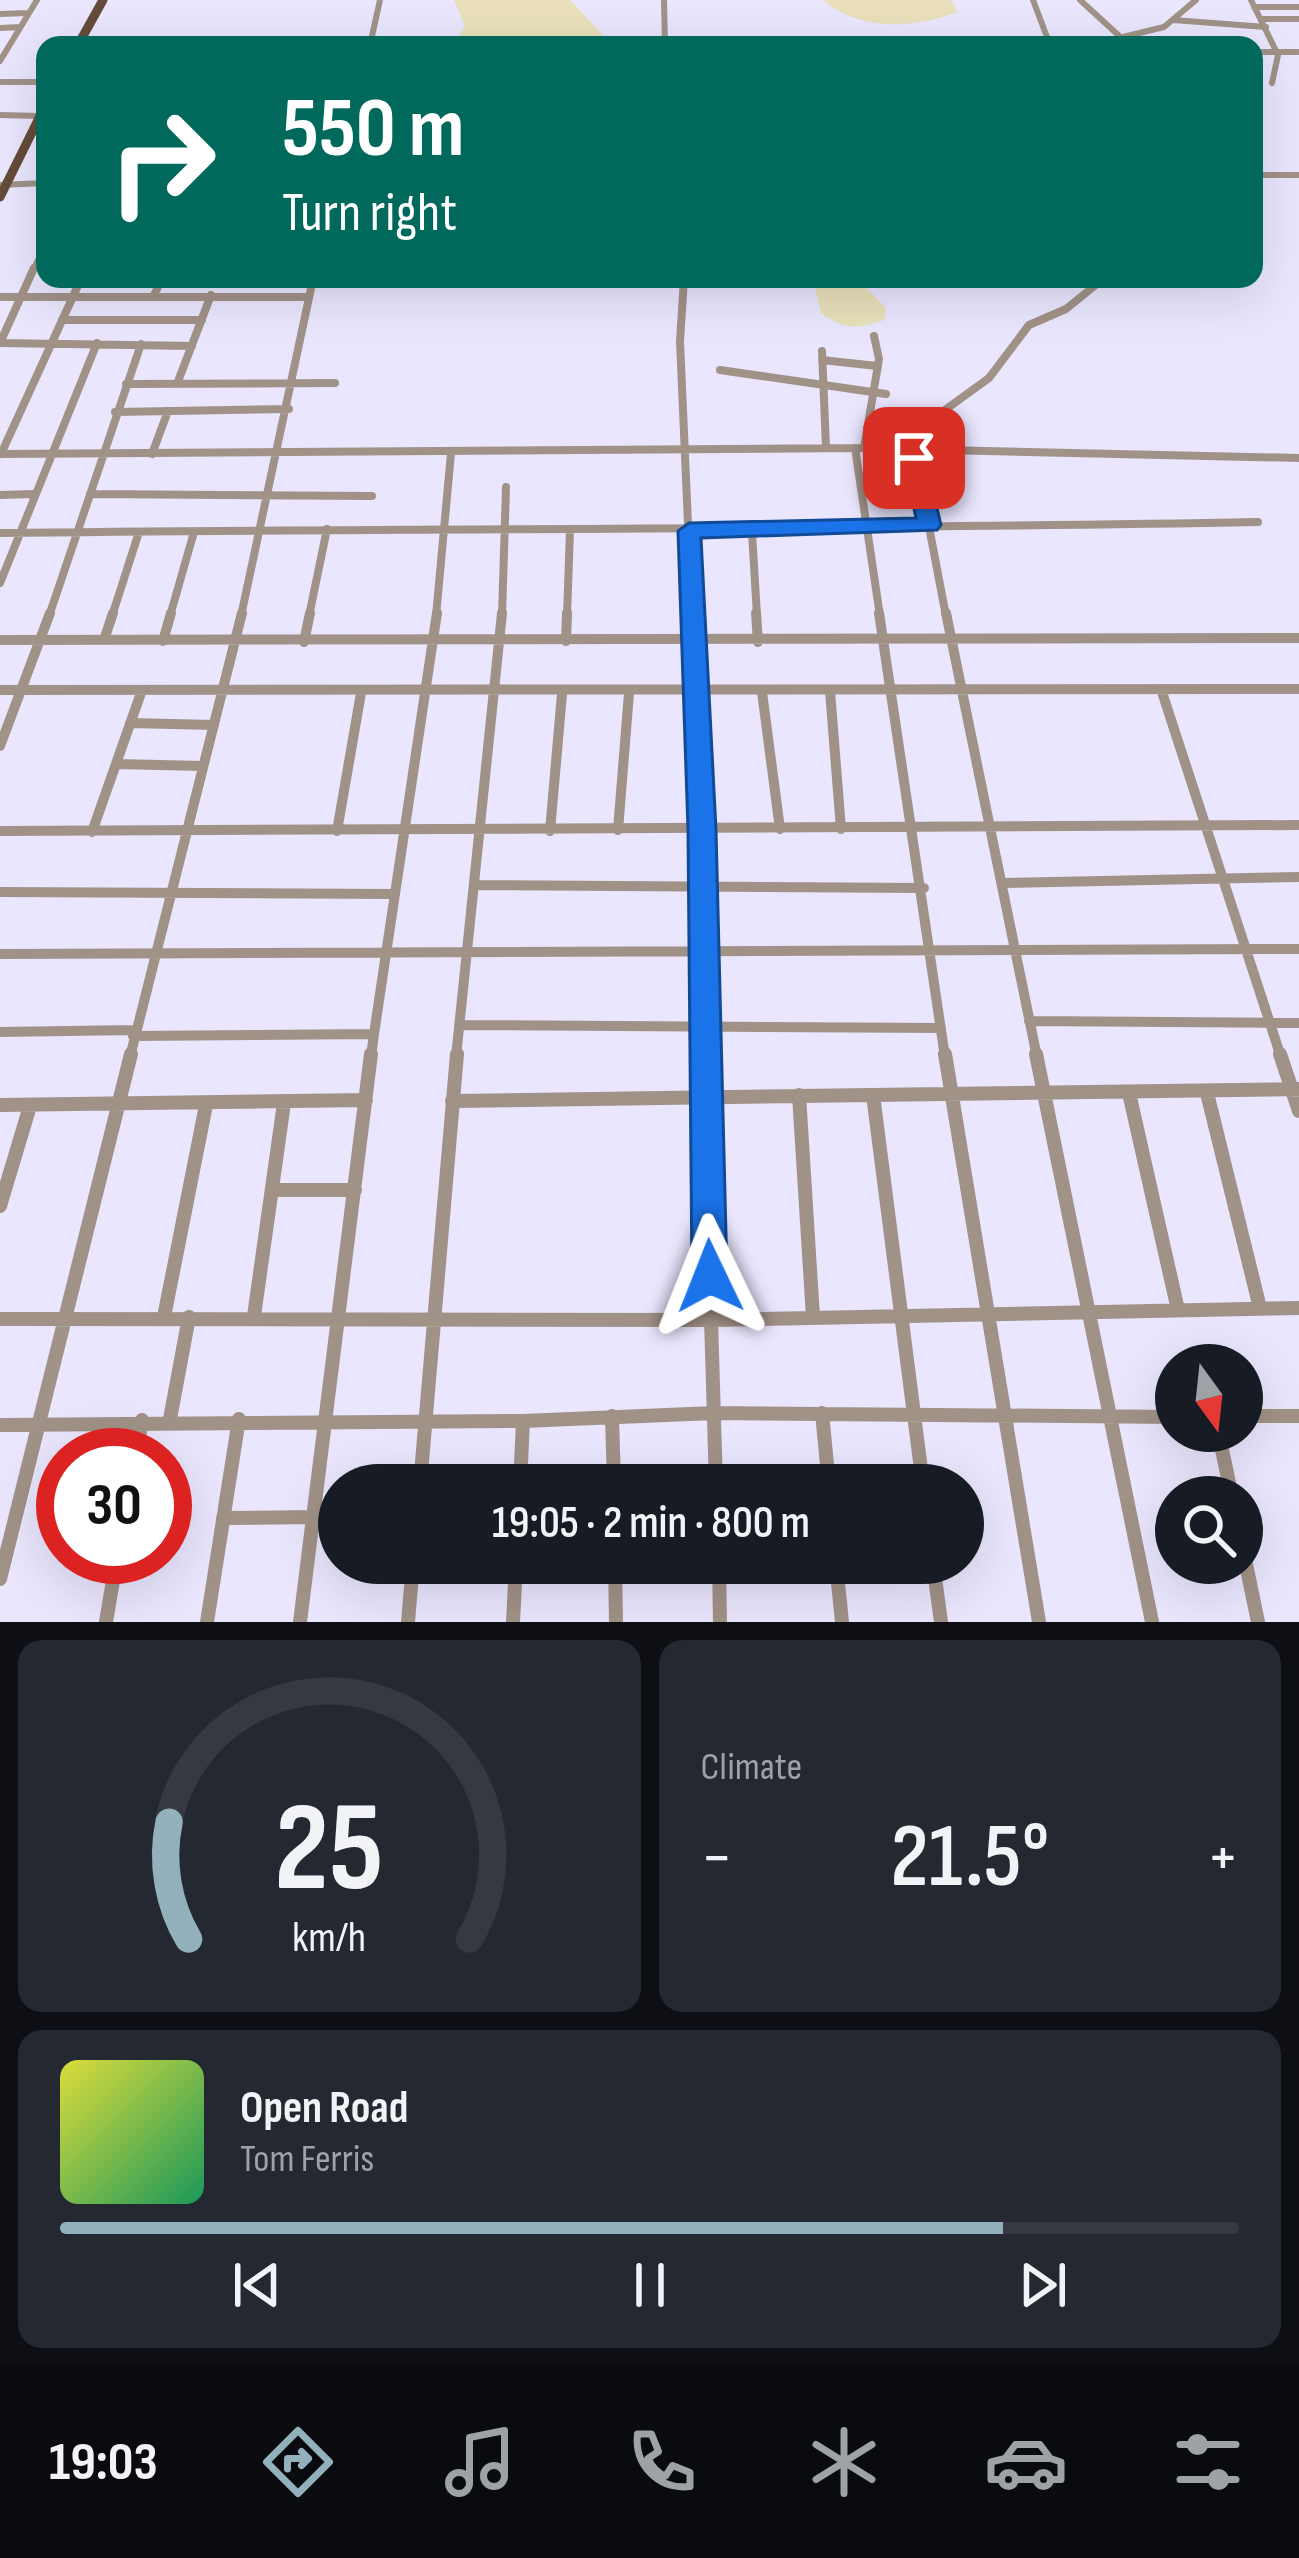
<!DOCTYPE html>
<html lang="en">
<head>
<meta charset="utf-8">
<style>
  body { margin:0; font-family:"Sofia Sans Condensed",sans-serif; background:#242831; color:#f1f3f6; height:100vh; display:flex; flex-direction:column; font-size:45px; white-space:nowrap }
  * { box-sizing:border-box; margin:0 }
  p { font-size:39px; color:#9ea1a6 }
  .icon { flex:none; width:66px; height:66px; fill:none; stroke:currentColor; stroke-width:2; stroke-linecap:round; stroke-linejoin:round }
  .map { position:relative; height:1622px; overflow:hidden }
  .details { display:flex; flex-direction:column; gap:18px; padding:18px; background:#0d0f14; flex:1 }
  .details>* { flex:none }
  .top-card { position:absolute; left:36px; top:36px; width:1227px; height:252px; border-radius:24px; box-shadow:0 12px 48px #0002; background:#00695c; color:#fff; overflow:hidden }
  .needle { width:78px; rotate:165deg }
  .fabs { position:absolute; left:1155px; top:1344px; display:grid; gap:24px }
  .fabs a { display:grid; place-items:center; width:108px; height:108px; border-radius:50%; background:#171b24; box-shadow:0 12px 48px #0002; font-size:60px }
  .speed { position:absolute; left:36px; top:1428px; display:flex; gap:24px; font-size:60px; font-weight:700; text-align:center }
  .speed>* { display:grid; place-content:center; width:156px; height:156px; border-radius:50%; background:#171b24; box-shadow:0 12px 48px #0002; line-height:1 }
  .speed .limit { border:18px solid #d22; background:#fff; color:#111 }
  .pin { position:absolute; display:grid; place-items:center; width:102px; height:102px; color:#fff; margin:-51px; border-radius:24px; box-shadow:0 6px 18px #0006 }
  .me { position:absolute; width:132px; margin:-66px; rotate:358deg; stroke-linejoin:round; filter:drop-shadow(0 0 9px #0008) }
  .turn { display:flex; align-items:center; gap:42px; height:252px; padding:0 48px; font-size:54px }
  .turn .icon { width:156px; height:156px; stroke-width:2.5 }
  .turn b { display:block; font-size:84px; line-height:102px }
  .big { font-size:90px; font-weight:600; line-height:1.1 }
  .details .widget { flex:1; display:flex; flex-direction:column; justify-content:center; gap:18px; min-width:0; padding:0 42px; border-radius:24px; background:#242831 }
  .details .dial { align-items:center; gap:0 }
  .dial svg { height:312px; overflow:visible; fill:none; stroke:#363941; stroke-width:7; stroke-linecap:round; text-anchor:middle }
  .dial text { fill:#f1f3f6; stroke:none }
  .song { display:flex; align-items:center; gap:36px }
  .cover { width:144px; height:144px; border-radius:18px; background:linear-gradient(135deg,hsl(60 70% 55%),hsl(150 70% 35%)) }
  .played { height:12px; border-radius:6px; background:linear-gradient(90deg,#92b1bc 80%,#363941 80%) }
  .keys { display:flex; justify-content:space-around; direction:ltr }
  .heat { display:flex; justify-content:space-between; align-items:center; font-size:66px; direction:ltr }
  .details .tiles { flex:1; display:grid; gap:18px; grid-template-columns:1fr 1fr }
  .widget:last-child { grid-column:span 2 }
  .trip { position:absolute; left:318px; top:1464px; width:666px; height:120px; border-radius:60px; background:#171b24; box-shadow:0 12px 48px #0002; font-weight:600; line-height:120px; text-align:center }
  .dock { display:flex; height:192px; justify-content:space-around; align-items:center; background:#090b0e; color:#9ea1a6 }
  .dock .icon { width:84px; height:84px }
  .dock .selected { color:#92b1bc }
  .dock b { font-size:54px; color:#f1f3f6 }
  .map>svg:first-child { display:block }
</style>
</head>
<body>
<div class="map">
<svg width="1299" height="1622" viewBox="0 0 1299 1622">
  <rect width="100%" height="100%" fill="#e9e6fe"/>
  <path fill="#e9e0bb" d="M454 0H570L612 45H452L465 27Z
    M823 0H951L958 12C914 28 861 32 823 0Z
    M813 279H858L886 308 884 320C858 329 843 330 821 313Z"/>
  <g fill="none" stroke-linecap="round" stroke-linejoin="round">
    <path stroke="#a19287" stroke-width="6" d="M664 0 665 45
      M1033 0 1050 45
      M1080 0 1127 43
      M1251 0 1278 55 1272 83
      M1254 7H1299
      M0 14 29 13
      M1261 19H1299
      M1173 20 1266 27
      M0 28 20 27
      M370 45 380 0
      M1090 45 1164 27 1196 0
      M1254 52H1299
      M0 61 37 0
      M0 82H45
      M0 115 39 116
      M1254 175H1299
      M0 185 45 183
      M33 271 45 244"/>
    <path stroke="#a19287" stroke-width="8" d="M34 268 0 343 192 346
      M684 279 680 341 692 616
      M154 295 162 279
      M0 297H308
      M62 320H202
      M822 351 826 448
      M822 360 877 366
      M720 370 886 394
      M126 384 335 383
      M177 384 211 295
      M115 412 289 409
      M855 448 880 616
      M864 448 879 359 874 336
      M0 454 855 448 1299 458
      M1 454 81 279
      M152 454 168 411
      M90 494 372 496
      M0 495 33 494
      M752 532 757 616
      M0 533C419 528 839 530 1258 522
      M0 583 97 343
      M49 616 141 344
      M112 616 139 532
      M170 616 194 532
      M241 616 313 279
      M309 616 327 529
      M436 616 451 453
      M502 616 506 487
      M567 616 570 530
      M946 616 914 448 938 415 989 378 1029 325 1066 309 1103 279"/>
    <path stroke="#a19287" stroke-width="10" d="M692 613 702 830 703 1057
      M756 613 758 642
      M879 613 945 1057
      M946 613 1037 1057
      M0 640 1299 638
      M104 640 113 613
      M163 641 171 613
      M566 641 567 613
      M304 642 310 613
      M1161 689 1281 1057
      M0 690 1299 689
      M830 691 841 829
      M762 692 780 829
      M130 723 214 725
      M0 746 50 613
      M116 764 203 766
      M618 830 629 693
      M0 831 1299 825
      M337 831 361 693
      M550 831 562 694
      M92 832 142 690
      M1003 883 1299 877
      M477 885 924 888
      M0 892 392 894
      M0 954 1299 949
      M1029 1021 1299 1023
      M459 1025 941 1028
      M0 1032 135 1030
      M374 1034 437 613
      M133 1036 374 1034 371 1057
      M130 1057 242 613
      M456 1057 502 613"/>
    <path stroke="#a19287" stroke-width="14" d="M703 1054 716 1485
      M945 1054 1039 1622
      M1036 1054 1152 1622
      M1280 1054 1299 1111
      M1129 1093 1178 1310
      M1207 1093 1260 1308
      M799 1095 813 1317
      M873 1095 923 1485
      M452 1101 1299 1089
      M0 1105 366 1100
      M272 1190H355
      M0 1206 30 1106
      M254 1316 284 1103
      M164 1317 206 1105
      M0 1319 711 1320 1299 1308
      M822 1413 829 1485
      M612 1416 614 1485
      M1242 1416H1299
      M170 1419 189 1317
      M0 1425 523 1421 714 1413 1176 1417
      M1218 1431 1232 1497
      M136 1455 142 1420
      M420 1485 457 1054
      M520 1485 523 1421
      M223 1518 313 1517
      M1242 1545 1258 1622
      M615 1563 616 1622
      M719 1563 720 1622
      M836 1563 842 1622
      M933 1563 941 1622
      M0 1579 131 1054
      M106 1622 117 1557
      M207 1622 239 1419
      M300 1622 371 1054
      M408 1622 413 1563
      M513 1622 516 1563"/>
    <path stroke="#654b39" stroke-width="9" d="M78 45 103 0
      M0 197 45 106"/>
  </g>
  <path fill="#1a73e8" stroke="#114b97" stroke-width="3" d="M914 451 925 458 941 525 937 530 701 538 716 830 727 1276 722 1287 710 1292 697 1287 692 1276 688 830 678 531 689 523 916 518 903 458Z"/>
</svg>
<div class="fabs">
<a><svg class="needle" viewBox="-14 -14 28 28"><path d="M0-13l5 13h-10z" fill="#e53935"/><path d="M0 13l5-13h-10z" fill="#9ea1a6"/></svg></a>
<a><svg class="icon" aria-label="search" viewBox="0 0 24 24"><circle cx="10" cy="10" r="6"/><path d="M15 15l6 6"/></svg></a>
</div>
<div class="speed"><div class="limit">30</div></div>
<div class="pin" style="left:914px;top:458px;background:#d93025"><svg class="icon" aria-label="arrive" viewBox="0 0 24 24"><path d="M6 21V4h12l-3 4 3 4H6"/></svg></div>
<svg class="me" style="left:710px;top:1276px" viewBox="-20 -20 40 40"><path d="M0-17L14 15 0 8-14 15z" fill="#1a73e8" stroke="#fff" stroke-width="4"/></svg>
<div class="trip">19:05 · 2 min · 800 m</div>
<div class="top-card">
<div class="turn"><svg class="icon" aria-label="right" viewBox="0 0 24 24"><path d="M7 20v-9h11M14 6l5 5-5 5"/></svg><div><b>550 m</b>Turn right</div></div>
</div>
</div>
<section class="details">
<div class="tiles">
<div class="widget dial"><svg viewBox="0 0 100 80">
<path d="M14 69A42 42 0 1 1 86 69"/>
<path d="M14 69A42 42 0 0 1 9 39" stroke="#92b1bc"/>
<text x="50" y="56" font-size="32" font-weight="700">25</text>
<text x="50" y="72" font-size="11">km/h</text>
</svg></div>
<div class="widget"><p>Climate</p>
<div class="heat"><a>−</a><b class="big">21.5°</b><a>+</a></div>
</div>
<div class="widget">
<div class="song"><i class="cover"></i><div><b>Open Road</b><p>Tom Ferris</p></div></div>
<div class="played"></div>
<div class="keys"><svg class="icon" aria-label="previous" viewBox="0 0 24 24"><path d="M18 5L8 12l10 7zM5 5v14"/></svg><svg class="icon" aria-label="pause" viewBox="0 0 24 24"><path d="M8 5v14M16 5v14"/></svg><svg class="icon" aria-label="next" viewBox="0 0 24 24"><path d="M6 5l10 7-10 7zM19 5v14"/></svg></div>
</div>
</div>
</section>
<nav class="dock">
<b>19:03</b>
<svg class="icon selected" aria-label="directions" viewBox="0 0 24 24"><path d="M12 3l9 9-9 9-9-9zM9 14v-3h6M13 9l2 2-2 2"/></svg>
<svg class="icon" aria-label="music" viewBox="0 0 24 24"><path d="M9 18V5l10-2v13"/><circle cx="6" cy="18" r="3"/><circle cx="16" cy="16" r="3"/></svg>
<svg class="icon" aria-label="phone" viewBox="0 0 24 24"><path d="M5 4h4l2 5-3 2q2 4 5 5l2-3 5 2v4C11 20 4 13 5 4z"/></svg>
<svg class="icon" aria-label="climate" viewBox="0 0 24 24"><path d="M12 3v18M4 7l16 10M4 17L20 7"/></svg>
<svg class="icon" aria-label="car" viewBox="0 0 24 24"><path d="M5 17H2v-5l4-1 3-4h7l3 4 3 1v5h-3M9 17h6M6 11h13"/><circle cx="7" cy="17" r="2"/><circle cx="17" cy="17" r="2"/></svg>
<svg class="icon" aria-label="filters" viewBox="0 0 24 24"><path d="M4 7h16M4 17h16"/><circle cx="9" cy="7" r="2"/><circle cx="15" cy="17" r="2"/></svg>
</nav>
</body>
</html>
